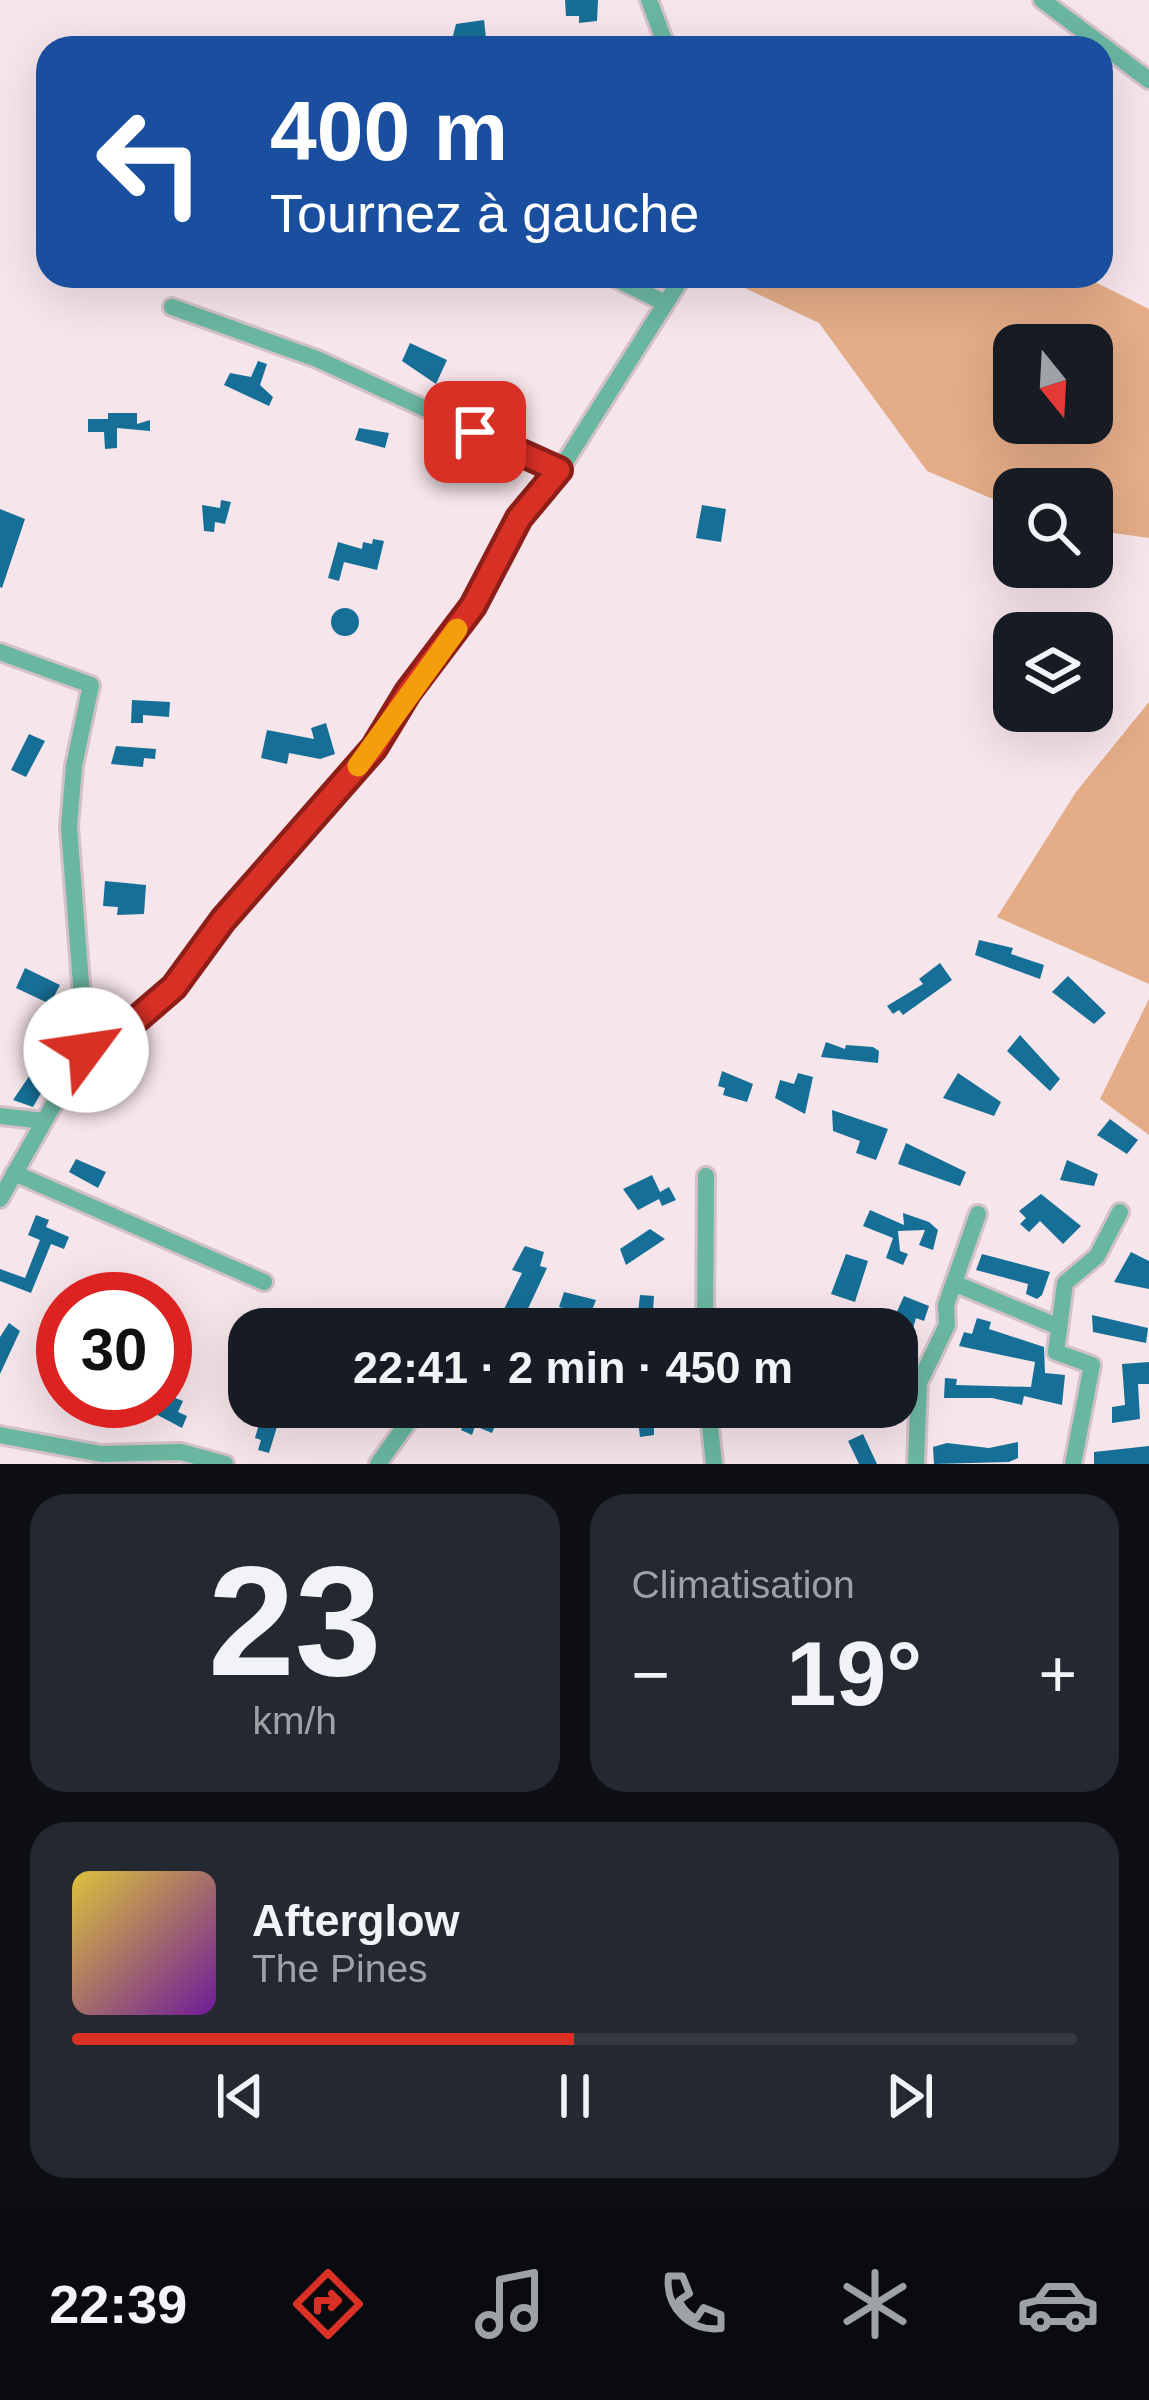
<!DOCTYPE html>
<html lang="fr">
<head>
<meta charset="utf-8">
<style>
  body { margin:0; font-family:Helvetica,sans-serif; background:#242831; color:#f1f3f6; height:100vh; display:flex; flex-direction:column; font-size:45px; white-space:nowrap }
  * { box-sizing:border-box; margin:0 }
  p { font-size:39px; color:#9ea1a6 }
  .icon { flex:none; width:66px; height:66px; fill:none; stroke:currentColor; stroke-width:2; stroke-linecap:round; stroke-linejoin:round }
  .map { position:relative; height:1464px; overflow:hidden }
  .details { display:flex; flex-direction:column; gap:30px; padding:30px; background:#0d0f14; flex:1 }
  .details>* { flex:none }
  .banner { position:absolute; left:36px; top:36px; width:1077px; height:252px; border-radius:36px; box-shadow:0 12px 48px #0002; background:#1a4fa0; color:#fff; overflow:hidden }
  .needle { width:78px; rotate:162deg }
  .fabs { position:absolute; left:993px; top:324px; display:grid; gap:24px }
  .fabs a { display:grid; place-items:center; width:120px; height:120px; border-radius:24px; background:#171b24; box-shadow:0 12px 48px #0002; font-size:60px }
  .speed { position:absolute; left:36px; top:1272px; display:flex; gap:24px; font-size:60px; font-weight:700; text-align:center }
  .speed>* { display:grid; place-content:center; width:156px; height:156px; border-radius:50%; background:#171b24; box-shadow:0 12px 48px #0002; line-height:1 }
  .speed .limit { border:18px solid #d22; background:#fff; color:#111 }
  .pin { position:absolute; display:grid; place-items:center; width:102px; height:102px; color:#fff; margin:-51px; border-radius:24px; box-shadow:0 6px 18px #0006 }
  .me { position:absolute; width:132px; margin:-66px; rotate:59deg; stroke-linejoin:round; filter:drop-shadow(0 0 9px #0008) }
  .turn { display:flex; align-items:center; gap:42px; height:252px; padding:0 36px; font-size:54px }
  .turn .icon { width:156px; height:156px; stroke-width:2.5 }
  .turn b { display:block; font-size:84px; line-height:102px }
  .big { font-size:90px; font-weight:800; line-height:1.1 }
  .details .tile { flex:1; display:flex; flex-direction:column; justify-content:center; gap:18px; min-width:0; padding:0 42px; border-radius:36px; background:#242831 }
  .details .dial { align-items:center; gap:0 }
  .dial b { font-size:156px; line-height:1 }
  .song { display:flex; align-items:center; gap:36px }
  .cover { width:144px; height:144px; border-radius:18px; background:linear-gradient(135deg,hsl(50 70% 55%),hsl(280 70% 35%)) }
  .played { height:12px; border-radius:6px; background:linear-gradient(90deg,#d93025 50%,#363941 50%) }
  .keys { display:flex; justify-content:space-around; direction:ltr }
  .heat { display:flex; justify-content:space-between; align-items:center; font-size:66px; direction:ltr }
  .details .tiles { flex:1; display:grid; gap:30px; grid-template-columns:1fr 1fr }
  .tile:last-child { grid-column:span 2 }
  .trip { position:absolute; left:228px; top:1308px; width:690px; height:120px; border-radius:36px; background:#171b24; box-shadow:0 12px 48px #0002; font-weight:800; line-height:120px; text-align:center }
  .tabs { display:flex; height:192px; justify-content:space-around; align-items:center; background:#090b0e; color:#9ea1a6 }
  .tabs .icon { width:84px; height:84px }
  .tabs .current { color:#d93025 }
  .tabs b { font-size:54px; color:#f1f3f6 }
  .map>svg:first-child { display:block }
</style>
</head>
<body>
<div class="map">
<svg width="1149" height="1464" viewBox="0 0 1149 1464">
  <rect width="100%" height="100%" fill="#f6e5eb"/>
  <path fill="#e4ac87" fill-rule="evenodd" d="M730 276H1083L1149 309V538L1092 530V489H1014V508L927 471 819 323 730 281ZM1014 345H1092V423H1014Z
    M1149 702V984L997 917 1076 792Z
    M1149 999V1135L1100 1099Z"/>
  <path fill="#166f96" d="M565 0H598L597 21 579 23V16H566Z
    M484 20 486 38 451 43 456 24Z
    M410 343 447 360 436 384 402 361Z
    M258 361 267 364 260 385 273 397 269 406 224 385 230 373 251 377Z
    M108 413H137V424L150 420V431L117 428V448L105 449 104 432H88V419H108Z
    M359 428 389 433 385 448 355 440Z
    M221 500 231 502 225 524 215 522 214 532 204 531 202 505 220 508Z
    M702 505 726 509 721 542 696 538Z
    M0 509 25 519 2 588 0 587Z
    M373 539 384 541 377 570 344 562 339 581 328 578 338 542 362 549 363 542 372 544Z
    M331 622a14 14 0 1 1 28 0a14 14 0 1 1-28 0Z
    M132 700 170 702 169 717 143 715V723H131Z
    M326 723 335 754 320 759 289 753 287 764 261 758 267 730 314 739 311 728Z
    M29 734 45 741 26 777 11 770Z
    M116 746 156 749 155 759 144 758 143 767 111 764Z
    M105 881 146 885 144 914 117 915 118 907 103 906Z
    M979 940 1013 948 1011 954 1044 965 1040 979 975 955Z
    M940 963 952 980 903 1015 899 1010 893 1014 887 1006 923 984 919 979Z
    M25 968 60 985 50 1004 16 988Z
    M1068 976 1106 1013 1094 1024 1052 992Z
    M1020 1035 1060 1079 1050 1091 1007 1051Z
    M826 1042 845 1049 846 1045 873 1047 879 1051 878 1063 821 1057Z
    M33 1057 55 1069 33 1107 13 1100 32 1072 26 1068Z
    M722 1071 753 1084 747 1102 723 1095 725 1088 718 1086Z
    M798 1073 813 1077 805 1114 775 1098 780 1080 794 1084Z
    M958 1073 1001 1102 994 1116 943 1098Z
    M832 1110 888 1129 876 1160 856 1153 860 1141 833 1131Z
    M1110 1119 1138 1140 1127 1154 1097 1135Z
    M906 1143 966 1172 960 1186 898 1164Z
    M76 1159 106 1172 98 1188 69 1172Z
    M1067 1160 1098 1174 1094 1186 1060 1180Z
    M652 1175 660 1192 669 1187 676 1200 662 1206 659 1199 638 1210 623 1189Z
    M1041 1194 1081 1226 1063 1244 1040 1221 1029 1232 1020 1224 1026 1218 1019 1211Z
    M870 1210 904 1225 903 1213 929 1222 938 1230 933 1250 919 1245 925 1230 898 1231 900 1251 908 1254 903 1265 886 1258 893 1238 863 1226Z
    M36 1215 49 1220 46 1227 69 1237 64 1249 51 1244 31 1293 0 1281V1269L25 1278 40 1240 28 1235Z
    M650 1229 665 1239 626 1265 620 1249Z
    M525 1246 544 1252 540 1266 547 1268 525 1315 538 1321 535 1329H511L516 1318 504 1309 522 1273 512 1270Z
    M1131 1252 1149 1261V1289L1114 1282Z
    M846 1254 868 1261 855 1302 831 1294Z
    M982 1254 1050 1272 1042 1295 1037 1299 1026 1294 1028 1284 976 1270Z
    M564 1292 596 1300 590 1315 559 1307Z
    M640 1295 654 1296 652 1324 614 1320V1312L638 1313Z
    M904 1296 929 1306 924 1321 916 1318 911 1335 906 1334 902 1352H897V1329H889Z
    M1092 1315 1148 1328 1146 1343 1093 1332Z
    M977 1318 991 1322 989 1329 1044 1347 1045 1373 1065 1375 1062 1405 1024 1396 1022 1405 992 1398H944L945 1378 957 1379 956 1385 1031 1387 1035 1362 959 1346 964 1332 972 1334Z
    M9 1323 20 1331 0 1374V1337Z
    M1149 1362V1384H1138L1140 1419 1112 1423V1407L1125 1405 1122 1364Z
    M170 1396 183 1401 178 1412 187 1416 182 1428 150 1411 155 1401 168 1402Z
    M264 1407H283L269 1453 258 1450 261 1440 255 1438Z
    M470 1407H502L526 1419 522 1428 498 1419 492 1433 475 1426 472 1435 461 1430Z
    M673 1407 675 1425 654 1427V1435L640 1437 637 1411Z
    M863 1434 877 1464H859L848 1441Z
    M1018 1442V1458L1009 1462 934 1464 933 1447 947 1443 989 1448Z
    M1149 1446V1464H1094V1452Z"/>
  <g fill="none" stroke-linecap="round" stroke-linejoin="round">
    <g stroke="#d4c1c8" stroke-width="22">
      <path id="minor" d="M649 0 667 48
        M1042 0 1149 80
        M610 276 665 303
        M172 307 317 359 559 470
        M0 652 91 685 74 766 69 827 86 1050
        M0 1116 44 1121
        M14 1173 264 1282
        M0 1199 84 1051 116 1037 174 987 223 919 374 748 408 692 473 606 519 518 565 462 683 276
        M954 1283 1059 1327
        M705 1329 706 1176
        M708 1407 714 1464
        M0 1435 101 1454 181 1452 225 1464
        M378 1464 419 1407
        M916 1464 919 1383 947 1325 946 1305 978 1214
        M1073 1464 1092 1365 1056 1352 1065 1283 1097 1256 1120 1212"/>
    </g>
    <use href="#minor" stroke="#6ab7a1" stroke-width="16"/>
  </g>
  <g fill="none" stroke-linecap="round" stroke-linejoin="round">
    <g stroke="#8d1f18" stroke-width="30">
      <path id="route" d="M86 1050 116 1037 174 987 223 920 374 748 408 692 473 606 519 518 559 470 475 432"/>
    </g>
    <use href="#route" stroke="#d93025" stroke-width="21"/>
    <path stroke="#f59e0b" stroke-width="21" d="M358 766 457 629"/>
  </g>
</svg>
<div class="fabs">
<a><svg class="needle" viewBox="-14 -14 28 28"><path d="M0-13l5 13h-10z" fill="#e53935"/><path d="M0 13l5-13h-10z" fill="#9ea1a6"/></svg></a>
<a><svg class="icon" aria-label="search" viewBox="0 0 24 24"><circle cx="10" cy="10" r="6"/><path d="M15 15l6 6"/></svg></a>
<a><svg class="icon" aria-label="layers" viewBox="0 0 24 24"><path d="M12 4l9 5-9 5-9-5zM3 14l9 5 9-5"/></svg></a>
</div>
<div class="speed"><div class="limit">30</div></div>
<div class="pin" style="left:475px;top:432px;background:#d93025"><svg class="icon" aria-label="arrive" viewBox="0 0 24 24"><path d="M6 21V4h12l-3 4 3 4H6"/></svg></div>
<svg class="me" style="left:86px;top:1050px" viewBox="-20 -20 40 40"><circle r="19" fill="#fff"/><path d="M0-13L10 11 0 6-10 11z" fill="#d93025"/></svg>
<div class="trip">22:41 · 2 min · 450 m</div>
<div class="banner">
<div class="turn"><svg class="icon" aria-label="left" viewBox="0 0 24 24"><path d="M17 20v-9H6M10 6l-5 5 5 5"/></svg><div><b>400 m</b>Tournez à gauche</div></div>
</div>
</div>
<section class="details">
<div class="tiles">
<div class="tile dial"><b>23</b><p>km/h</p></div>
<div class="tile"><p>Climatisation</p>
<div class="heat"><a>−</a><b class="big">19°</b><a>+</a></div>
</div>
<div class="tile">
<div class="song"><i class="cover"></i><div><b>Afterglow</b><p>The Pines</p></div></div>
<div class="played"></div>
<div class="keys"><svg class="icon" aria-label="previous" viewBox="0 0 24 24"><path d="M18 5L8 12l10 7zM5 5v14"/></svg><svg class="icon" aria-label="pause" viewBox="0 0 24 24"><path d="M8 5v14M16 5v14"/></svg><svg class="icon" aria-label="next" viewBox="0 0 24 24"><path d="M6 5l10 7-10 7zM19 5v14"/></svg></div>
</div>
</div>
</section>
<nav class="tabs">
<b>22:39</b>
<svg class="icon current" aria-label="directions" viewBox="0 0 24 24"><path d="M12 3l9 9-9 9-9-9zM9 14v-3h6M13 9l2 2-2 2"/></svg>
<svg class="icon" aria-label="music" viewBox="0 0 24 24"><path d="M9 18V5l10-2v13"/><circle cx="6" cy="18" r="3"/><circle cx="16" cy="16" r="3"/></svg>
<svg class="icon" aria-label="phone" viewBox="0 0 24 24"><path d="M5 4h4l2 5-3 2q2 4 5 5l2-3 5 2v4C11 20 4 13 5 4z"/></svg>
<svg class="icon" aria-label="climate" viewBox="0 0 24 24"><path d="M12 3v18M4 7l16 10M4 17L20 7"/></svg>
<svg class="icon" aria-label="car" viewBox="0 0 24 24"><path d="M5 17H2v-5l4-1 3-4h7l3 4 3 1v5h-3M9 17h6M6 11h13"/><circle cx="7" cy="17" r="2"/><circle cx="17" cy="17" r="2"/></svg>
</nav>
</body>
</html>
